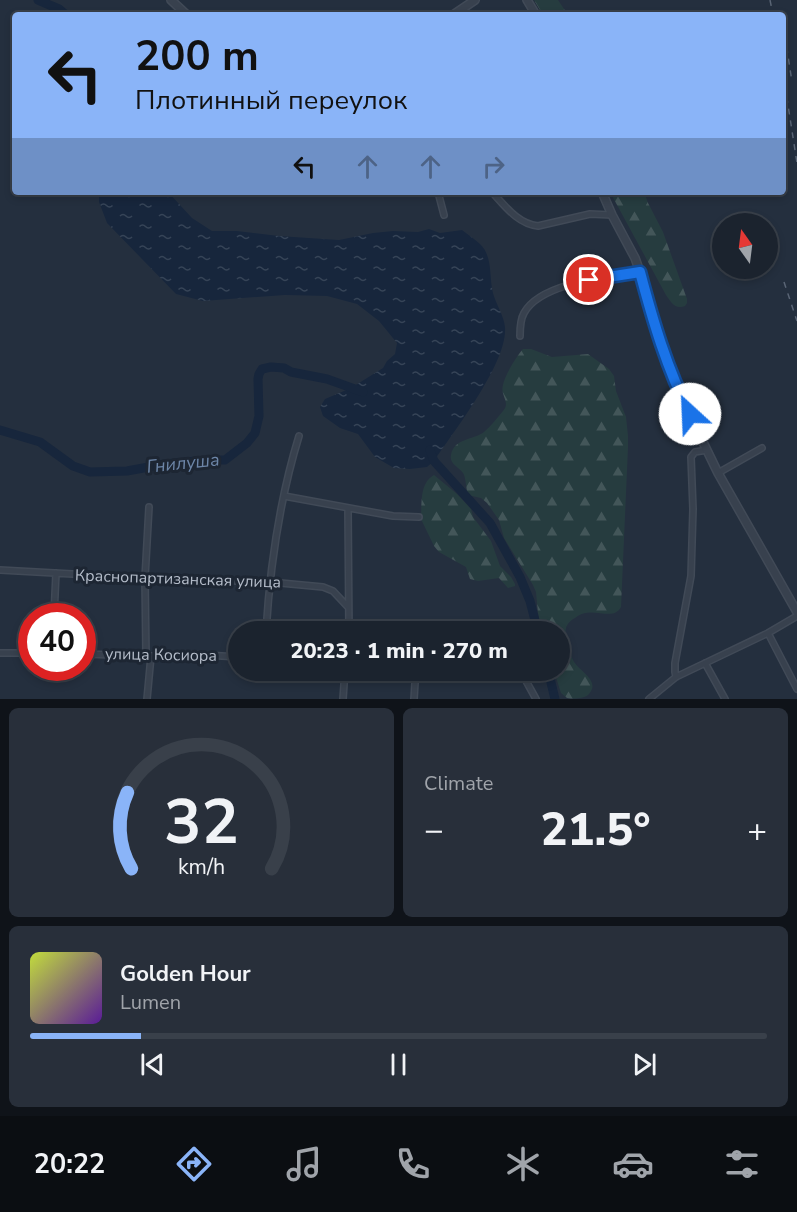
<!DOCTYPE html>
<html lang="en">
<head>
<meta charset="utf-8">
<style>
  body { margin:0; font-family:"Nunito Sans",sans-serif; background:#282f3a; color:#f1f3f6; height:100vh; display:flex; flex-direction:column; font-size:22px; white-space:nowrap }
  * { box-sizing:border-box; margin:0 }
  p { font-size:20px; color:#a0a4aa }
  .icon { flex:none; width:33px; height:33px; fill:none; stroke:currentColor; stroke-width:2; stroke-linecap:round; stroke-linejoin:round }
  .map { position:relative; height:699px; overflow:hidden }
  .sheet { display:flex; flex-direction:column; gap:9px; padding:9px; background:#0f1319; flex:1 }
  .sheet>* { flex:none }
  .guide { position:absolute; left:12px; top:12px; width:774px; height:183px; border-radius:6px; box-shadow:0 3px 9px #0003,0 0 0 2px #39404a; background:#8ab4f8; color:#111; overflow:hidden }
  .needle { width:39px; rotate:346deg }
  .buttons { position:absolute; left:712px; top:213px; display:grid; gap:12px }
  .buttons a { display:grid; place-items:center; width:66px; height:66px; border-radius:50%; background:#1b232e; box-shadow:0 3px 9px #0003,0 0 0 2px #39404a; font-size:30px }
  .speed { position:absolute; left:18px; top:603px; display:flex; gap:12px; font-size:30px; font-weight:700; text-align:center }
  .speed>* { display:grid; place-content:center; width:78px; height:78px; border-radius:50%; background:#1b232e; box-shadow:0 3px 9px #0003,0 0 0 2px #39404a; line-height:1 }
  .speed .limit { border:9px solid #d22; background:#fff; color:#111 }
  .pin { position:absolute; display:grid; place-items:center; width:51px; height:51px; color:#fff; margin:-26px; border:3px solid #fff; border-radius:50%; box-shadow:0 2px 6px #0007 }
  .me { position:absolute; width:66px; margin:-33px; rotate:335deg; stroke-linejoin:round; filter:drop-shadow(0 0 4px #0008) }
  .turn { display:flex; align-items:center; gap:21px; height:126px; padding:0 24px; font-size:27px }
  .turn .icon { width:78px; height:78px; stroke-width:2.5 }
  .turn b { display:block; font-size:42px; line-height:51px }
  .lanes { display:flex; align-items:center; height:57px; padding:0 24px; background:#0003; justify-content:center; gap:30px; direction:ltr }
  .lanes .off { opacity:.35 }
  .big { font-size:45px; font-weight:800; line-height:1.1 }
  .sheet .widget { flex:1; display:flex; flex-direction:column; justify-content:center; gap:9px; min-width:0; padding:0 21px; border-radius:9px; background:#282f3a }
  .sheet .dial { align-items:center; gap:0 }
  .dial svg { height:156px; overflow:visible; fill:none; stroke:#39404a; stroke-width:7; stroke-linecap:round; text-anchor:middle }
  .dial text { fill:#f1f3f6; stroke:none }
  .song { display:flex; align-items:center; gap:18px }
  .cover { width:72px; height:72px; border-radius:9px; background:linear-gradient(135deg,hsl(70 70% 55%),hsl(270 70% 35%)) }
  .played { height:6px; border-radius:3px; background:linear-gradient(90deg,#8ab4f8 15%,#39404a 15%) }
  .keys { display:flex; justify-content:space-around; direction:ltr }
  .heat { display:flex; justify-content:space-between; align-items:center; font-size:33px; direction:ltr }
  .sheet .tiles { flex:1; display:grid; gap:9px; grid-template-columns:1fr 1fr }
  .widget:last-child { grid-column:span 2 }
  .trip { position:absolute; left:228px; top:621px; width:342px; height:60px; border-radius:30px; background:#1b232e; box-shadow:0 3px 9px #0003,0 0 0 2px #39404a; font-weight:800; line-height:60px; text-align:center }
  .tabs { display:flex; height:96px; justify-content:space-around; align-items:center; background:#0b0e12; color:#a0a4aa }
  .tabs .icon { width:42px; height:42px }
  .tabs .selected { color:#8ab4f8 }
  .tabs b { font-size:27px; color:#f1f3f6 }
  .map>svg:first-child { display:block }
</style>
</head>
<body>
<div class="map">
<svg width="797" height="699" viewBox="0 0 797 699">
  <defs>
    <pattern id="forest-firs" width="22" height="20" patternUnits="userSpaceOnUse" patternTransform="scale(1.5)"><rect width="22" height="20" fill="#263c3f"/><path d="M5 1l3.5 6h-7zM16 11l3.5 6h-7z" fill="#435659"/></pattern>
    <pattern id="water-ripples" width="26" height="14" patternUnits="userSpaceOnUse" patternTransform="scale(1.5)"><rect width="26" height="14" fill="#17263c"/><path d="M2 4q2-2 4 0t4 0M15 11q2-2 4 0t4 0" fill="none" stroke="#364457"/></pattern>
  </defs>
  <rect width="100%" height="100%" fill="#242f3e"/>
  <path fill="url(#forest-firs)" d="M534 0H558L568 15H543Z
    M610 192H644L648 203 663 232 687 299V303L685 306C675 310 671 302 666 295Z
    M523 349H531L552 357 588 354 609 369 614 376 616 391 626 417 628 436V447L621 607C612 623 592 604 575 618 571 620 567 624 566 628 564 634 570 654 573 660 578 671 601 680 589 694 584 699 574 699 567 698L561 693 554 671 560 670V632L542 631 538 613 536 592 533 585 504 538 499 520 487 503 481 498 468 495C466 489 466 477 463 473 459 467 449 464 451 455 454 438 474 440 484 432 491 426 497 418 503 411 511 402 500 396 503 385 505 375 516 357 523 349Z
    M434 475 457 494 471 509 473 517 491 541 500 566 511 577 515 584V586L508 588 499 578 478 581 470 579 466 567 439 552 434 546 421 519V515C422 501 420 483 434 475Z"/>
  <path fill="url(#water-ripples)" d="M99 192H168L192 218 212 231H237L279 236 339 240 373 233 393 231 418 232 429 229 440 233 462 230C468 235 475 239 480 244 493 256 489 277 493 293 496 304 504 316 505 327 508 362 454 431 434 461L427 467 410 469 394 468 375 457 358 434 340 428 323 416 320 407 325 399 351 388 383 368 387 361 395 354 397 343 379 321 357 304 327 296 285 295 203 301 176 294 107 223 99 202Z"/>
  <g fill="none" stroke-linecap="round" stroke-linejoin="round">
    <path stroke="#17263c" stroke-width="9" d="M38 0 59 9 66 15
      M0 430 40 442 73 466 90 472 127 471 165 464 207 460H225L247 443 255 433 259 416 258 379 259 374 262 369 271 367 284 368 291 372 327 379 363 392
      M430 450 434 461 490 523 520 577 530 601 538 632
      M548 670 555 699"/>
    <g stroke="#414a57" stroke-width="8">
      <path id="minor" d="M438 192 444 215
        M492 192C505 206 518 224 538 226L590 214 612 215
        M520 336C520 329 520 320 524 313 541 282 609 277 640 272
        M718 473 762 448
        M284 496 393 516 419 517
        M348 509 349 632
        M0 570 145 578 270 582 323 587 333 591 348 607
        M54 616 56 573
        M266 632C270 566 280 498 299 436
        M768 633 797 689
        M0 653H32
        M82 654 151 656 190 654 238 657
        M146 655 145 578 149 507
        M705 663 725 699
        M520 670 536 699
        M676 677 675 672V663L691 576 693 509 691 457 695 452 707 450
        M147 699 151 656
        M343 699 345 670
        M414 699 415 683
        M649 699 676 677 768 633 797 616"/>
    </g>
    <g stroke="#414a57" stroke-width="10">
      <path id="tertiary" d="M171 0 187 15
        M527 0 536 15
        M453 15 475 0
        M602 192 612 215 635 258 640 272 663 351 681 397 718 473 797 612"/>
    </g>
    <use href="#minor" stroke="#38414e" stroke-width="5"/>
    <use href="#tertiary" stroke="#38414e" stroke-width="7"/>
    <path stroke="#5a6575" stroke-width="1.5" stroke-dasharray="6 6" stroke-linecap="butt" d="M770 0 773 15
      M783 23 792 82
      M783 73 797 163
      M784 282 797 321"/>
  </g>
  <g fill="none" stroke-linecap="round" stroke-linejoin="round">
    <g stroke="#114b97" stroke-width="15">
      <path id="route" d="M589 280 640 272C653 321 667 369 690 414"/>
    </g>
    <use href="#route" stroke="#1a73e8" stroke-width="10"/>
  </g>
  <g text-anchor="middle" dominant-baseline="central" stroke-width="6" stroke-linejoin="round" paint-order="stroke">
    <g font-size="16" fill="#b4bcc9" stroke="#1d2633">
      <text transform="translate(178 579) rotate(2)">Краснопартизанская улица</text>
      <text transform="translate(161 655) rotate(1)">улица Косиора</text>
    </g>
    <g font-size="18" font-style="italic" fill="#6d86a8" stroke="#1d2633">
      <text transform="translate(183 463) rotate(-6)">Гнилуша</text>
    </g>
  </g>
</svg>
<div class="buttons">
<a><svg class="needle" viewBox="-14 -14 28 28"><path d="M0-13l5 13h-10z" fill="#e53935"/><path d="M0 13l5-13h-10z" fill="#a0a4aa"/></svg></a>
</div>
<div class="speed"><div class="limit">40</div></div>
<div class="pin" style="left:589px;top:280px;background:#d93025"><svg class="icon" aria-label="arrive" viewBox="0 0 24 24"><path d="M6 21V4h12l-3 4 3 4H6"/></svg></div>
<svg class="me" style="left:690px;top:414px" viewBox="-20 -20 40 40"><circle r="19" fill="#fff"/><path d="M0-13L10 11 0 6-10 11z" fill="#1a73e8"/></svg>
<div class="trip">20:23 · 1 min · 270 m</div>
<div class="guide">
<div class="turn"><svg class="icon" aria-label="left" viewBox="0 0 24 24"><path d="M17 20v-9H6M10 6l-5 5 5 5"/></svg><div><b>200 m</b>Плотинный переулок</div></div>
<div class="lanes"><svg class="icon" aria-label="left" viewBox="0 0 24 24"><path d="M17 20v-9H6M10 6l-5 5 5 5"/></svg><svg class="icon off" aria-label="ahead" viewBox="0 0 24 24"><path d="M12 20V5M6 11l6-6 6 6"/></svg><svg class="icon off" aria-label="ahead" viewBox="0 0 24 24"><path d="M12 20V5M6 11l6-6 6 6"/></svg><svg class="icon off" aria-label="right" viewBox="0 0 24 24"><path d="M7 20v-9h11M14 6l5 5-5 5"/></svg></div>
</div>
</div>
<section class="sheet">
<div class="tiles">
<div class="widget dial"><svg viewBox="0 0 100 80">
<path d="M14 69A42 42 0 1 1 86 69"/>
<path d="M14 69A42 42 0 0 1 12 30" stroke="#8ab4f8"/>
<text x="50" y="56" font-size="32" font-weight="700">32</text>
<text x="50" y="72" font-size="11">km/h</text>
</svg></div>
<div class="widget"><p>Climate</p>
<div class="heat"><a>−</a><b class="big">21.5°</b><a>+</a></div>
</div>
<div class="widget">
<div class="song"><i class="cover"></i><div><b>Golden Hour</b><p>Lumen</p></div></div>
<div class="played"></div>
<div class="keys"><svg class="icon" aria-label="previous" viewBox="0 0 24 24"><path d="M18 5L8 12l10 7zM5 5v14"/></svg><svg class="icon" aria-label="pause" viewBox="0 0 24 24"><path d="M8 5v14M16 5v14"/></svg><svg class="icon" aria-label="next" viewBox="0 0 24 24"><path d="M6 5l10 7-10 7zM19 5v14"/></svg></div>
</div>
</div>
</section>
<nav class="tabs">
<b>20:22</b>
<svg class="icon selected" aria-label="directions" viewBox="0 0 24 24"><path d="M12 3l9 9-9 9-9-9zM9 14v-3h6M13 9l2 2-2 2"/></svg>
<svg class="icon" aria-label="music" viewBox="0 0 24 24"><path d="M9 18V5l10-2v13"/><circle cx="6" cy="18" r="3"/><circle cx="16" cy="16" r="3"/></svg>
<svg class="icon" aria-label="phone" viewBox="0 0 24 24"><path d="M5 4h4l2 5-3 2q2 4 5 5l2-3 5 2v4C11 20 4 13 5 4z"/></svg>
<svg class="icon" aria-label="climate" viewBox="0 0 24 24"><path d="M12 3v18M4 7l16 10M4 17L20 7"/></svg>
<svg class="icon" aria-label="car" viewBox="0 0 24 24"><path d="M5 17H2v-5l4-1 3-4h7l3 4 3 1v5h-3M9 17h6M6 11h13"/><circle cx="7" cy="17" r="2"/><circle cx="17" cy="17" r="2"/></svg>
<svg class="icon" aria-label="filters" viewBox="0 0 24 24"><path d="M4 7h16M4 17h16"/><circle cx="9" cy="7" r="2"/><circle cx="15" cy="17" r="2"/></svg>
</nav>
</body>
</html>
